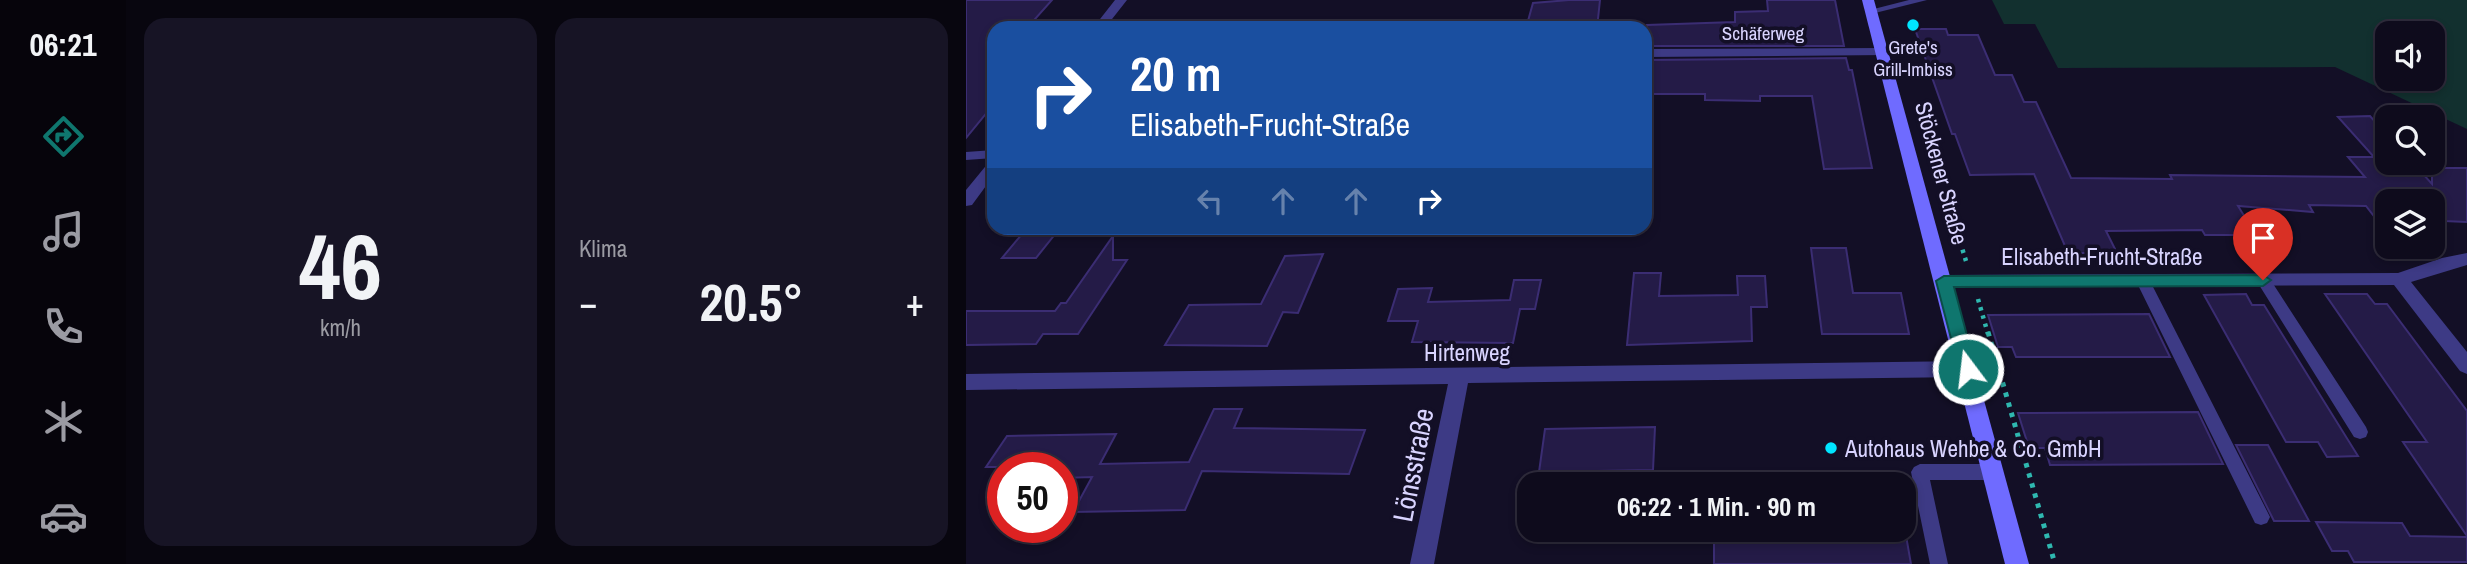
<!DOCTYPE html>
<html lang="de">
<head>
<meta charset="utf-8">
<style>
  body { margin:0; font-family:"Archivo Narrow",sans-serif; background:#171425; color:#f1f3f6; height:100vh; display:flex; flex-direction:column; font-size:26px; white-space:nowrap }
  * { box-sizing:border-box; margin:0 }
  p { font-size:23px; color:#9b9ba3 }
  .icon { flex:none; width:38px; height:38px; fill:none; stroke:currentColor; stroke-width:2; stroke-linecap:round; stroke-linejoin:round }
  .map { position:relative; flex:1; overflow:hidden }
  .side { display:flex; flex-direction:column; gap:18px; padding:18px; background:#08060f; width:840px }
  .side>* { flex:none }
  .top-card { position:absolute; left:21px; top:21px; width:665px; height:214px; border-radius:21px; box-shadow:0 4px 10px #0003,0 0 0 2px #2e2b3b; background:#1a4fa0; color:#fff; overflow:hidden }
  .tools { position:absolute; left:1409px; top:21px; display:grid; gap:14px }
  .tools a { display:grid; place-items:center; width:70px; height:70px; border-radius:14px; background:#0e0b1c; box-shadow:0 4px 10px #0003,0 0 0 2px #2e2b3b; font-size:35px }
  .speed { position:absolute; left:21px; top:452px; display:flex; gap:14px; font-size:35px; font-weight:700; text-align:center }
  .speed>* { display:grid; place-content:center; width:91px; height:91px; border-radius:50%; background:#0e0b1c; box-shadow:0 4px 10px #0003,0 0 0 2px #2e2b3b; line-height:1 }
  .speed .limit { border:10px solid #d22; background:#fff; color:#111 }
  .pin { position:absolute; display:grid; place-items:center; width:60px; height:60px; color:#fff; margin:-72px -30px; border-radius:50% 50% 50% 0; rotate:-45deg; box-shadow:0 0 7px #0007 }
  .pin .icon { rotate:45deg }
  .me { position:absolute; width:77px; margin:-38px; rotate:345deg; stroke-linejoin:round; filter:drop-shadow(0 0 5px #0008) }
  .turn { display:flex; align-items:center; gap:24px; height:147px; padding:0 28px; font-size:32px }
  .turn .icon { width:91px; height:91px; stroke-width:2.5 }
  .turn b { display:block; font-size:49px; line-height:60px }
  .lanes { display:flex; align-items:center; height:66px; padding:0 28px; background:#0003; justify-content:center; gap:35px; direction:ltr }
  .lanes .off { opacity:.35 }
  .big { font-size:52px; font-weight:700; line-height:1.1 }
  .side .card { flex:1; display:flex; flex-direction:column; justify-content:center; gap:10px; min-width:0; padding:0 24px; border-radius:21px; background:#171425 }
  .side .dial { align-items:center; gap:0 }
  .dial b { font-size:91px; line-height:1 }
  .heat { display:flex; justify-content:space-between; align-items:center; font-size:38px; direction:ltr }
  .side .tiles { flex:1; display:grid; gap:18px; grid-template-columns:repeat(2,1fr) }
  .trip { position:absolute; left:551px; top:472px; width:399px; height:70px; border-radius:21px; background:#0e0b1c; box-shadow:0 4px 10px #0003,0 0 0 2px #2e2b3b; font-weight:700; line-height:70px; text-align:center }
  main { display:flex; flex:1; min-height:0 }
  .dock { display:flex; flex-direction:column; width:126px; justify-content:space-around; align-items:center; background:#06040b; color:#9b9ba3 }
  .dock .icon { width:49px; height:49px }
  .dock .active { color:#0f766e }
  .dock b { font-size:32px; color:#f1f3f6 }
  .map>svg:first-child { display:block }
</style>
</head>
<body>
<main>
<nav class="dock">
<b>06:21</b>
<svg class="icon active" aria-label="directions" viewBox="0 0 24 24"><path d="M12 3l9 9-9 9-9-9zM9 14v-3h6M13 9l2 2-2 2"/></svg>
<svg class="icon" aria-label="music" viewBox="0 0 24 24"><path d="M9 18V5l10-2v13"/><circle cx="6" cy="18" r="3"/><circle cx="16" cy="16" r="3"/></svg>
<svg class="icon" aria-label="phone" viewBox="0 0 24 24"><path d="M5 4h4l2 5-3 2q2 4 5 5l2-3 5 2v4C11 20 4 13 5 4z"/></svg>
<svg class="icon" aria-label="climate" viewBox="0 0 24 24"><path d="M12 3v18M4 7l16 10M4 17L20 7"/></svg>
<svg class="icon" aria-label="car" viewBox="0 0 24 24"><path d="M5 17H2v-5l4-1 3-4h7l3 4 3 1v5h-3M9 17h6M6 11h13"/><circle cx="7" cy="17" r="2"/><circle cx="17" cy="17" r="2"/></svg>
</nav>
<section class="side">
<div class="tiles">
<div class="card dial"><b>46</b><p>km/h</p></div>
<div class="card"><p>Klima</p>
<div class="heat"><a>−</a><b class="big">20.5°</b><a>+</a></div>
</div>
</div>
</section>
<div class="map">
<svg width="1501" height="564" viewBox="0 0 1501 564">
  <rect width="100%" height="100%" fill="#130f26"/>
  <path fill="#12302f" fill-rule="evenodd" d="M1026 0H1501V129L1369 67 1092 68 1069 24H1038ZM1421 33H1466V79H1421Z"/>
  <path fill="#241b47" stroke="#3b2d73" stroke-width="2" d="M0 0H86L61 28H28V104L0 138Z
    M603 0H634L631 28H560L567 3Z
    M801 0H869L878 46H679L681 25 769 22V12L802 11Z
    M949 29H980L982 35H1012L1029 75H1046L1058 102H1070L1105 178 1206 179 1204 175 1399 177 1382 157H1408L1372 117 1404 116 1421 135V163H1447L1466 184V168H1501V222L1478 221 1466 207V201H1421V233L1400 206 1343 205 1347 212 1272 206 1290 235H1239L1236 230 1140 231 1151 253H1102L1068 174 1004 175 989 134H986Z
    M880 58 883 70H886L906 168 858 169 846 96H794V101L739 100V94H679V60Z
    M61 228H94L70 258H36Z
    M147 236V260H161L112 334H77L70 344 0 345V311H89L95 303H100Z
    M845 248H880L887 293H935L943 334H856Z
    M357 254 332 313 317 312 301 346 199 345 223 305 295 304 319 256Z
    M668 273H695L693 296 772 295 771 276H799L801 307H785L786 341 661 345Z
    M548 280H575L569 309H554L547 343 446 342 452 321H422L432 289 466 288 462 302 544 300Z
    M1280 294 1286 305H1298L1392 456 1361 457 1352 442H1320L1238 295Z
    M1359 294H1401L1409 304H1421L1501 411V536L1437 442H1461Z
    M1183 314 1204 357H1050L1046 347H1032L1022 315Z
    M248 409H276L268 428 399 430 383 474 236 471 219 510 107 512 126 477 96 478V467H20L41 436 150 434 134 464 223 462Z
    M1232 412 1257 464 1084 465 1079 448H1063L1052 413Z
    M689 427 687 470 573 472 579 429Z
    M1270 445H1302L1343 521H1308Z
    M1350 522 1436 523 1444 536 1501 537V562H1388L1382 551H1366Z
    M748 530H939L945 564H748Z"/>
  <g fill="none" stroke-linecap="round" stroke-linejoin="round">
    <path stroke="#2fb8b0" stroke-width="4.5" stroke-dasharray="3.5 5" stroke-linecap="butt" d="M984 209 1000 261
      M1012 299 1022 334"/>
    <path stroke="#2fb8b0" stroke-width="5" stroke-dasharray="4.5 6" stroke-linecap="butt" d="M1022 332 1089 564"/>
    <path fill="#3d3a85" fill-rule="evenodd" d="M943 0H961L905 14 900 11Z
      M28 150V158L0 160V152Z
      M1297 275 1302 276 1400 427 1402 432 1400 437 1394 439 1388 437 1290 280Z
      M1177 276 1184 281 1301 511 1304 517 1301 523 1295 525 1289 523 1170 281Z
      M954 464H1026L1032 467 1035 472 1032 477 1026 480H964L982 564H964L945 472 948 467Z"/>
    <path fill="#3d3a85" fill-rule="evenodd" d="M149 0H161L139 28H127Z
      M916 48 922 52 921 55 679 57V49Z
      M28 160V175L6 205 0 206V190L23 162Z
      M1501 253V265L1445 282 1501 352V374L1494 371 1428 285 978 287 972 286 969 281 972 276 978 275 1432 273 1476 258Z
      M1002 361 1009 364 1012 369 1009 374 1002 377 502 383 468 564H444L482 384 0 390V374Z"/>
    <path fill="#6f6bff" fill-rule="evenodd" d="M896 0H908L1063 564H1039Z"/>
  </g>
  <path fill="#0f766e" stroke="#0a4d48" stroke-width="2" d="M1297 275 1305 280 1297 286 988 287 1010 369 1008 374H996L993 369 970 281 978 276Z"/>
  <g fill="#00e5ff" stroke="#130f26" stroke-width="2.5">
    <circle cx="947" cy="25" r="7"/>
    <circle cx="865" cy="448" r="7"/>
  </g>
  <g text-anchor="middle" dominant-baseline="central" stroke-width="7" stroke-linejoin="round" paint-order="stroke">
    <g font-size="19" fill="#d9d4ff" stroke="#130f26">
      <text x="797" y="33">Schäferweg</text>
    </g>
    <g font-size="19" fill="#d9d4ff" stroke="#130f26">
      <text x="947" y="47">Grete's<tspan x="947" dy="22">Grill-Imbiss</tspan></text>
    </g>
    <g font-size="23" fill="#d9d4ff" stroke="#130f26">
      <text transform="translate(976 173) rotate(75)">Stöckener Straße</text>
      <text x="1136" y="256">Elisabeth-Frucht-Straße</text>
      <text x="501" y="352">Hirtenweg</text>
    </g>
    <g font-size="23" fill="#d9d4ff" stroke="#130f26" text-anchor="start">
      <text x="879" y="448">Autohaus Wehbe &amp; Co. GmbH</text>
    </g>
    <g font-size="28" fill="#d9d4ff" stroke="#130f26">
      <text transform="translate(447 465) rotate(-79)">Lönsstraße</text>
    </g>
  </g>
</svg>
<div class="tools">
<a><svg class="icon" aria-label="sound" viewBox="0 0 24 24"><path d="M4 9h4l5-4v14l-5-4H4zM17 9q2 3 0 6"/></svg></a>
<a><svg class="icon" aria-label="search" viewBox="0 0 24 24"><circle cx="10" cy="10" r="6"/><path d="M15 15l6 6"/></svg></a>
<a><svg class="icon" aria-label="layers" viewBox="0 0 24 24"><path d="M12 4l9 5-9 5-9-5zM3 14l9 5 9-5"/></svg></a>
</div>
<div class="speed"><div class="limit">50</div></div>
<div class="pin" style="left:1297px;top:280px;background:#d93025"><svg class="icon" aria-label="arrive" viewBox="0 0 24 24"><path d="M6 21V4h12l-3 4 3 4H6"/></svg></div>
<svg class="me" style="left:1002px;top:369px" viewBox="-20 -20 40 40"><circle r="17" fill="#0f766e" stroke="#fff" stroke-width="3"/><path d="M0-11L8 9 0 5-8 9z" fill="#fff"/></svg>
<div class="trip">06:22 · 1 Min. · 90 m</div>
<div class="top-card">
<div class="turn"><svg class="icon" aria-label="right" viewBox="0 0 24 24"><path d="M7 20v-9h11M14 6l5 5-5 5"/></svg><div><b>20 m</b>Elisabeth-Frucht-Straße</div></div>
<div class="lanes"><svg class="icon off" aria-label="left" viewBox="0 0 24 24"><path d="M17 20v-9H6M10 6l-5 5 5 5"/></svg><svg class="icon off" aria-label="ahead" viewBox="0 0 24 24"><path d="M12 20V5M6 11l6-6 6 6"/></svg><svg class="icon off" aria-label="ahead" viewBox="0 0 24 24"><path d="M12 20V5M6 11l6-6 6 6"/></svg><svg class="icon" aria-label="right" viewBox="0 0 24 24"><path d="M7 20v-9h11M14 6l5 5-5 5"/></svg></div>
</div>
</div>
</main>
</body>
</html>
